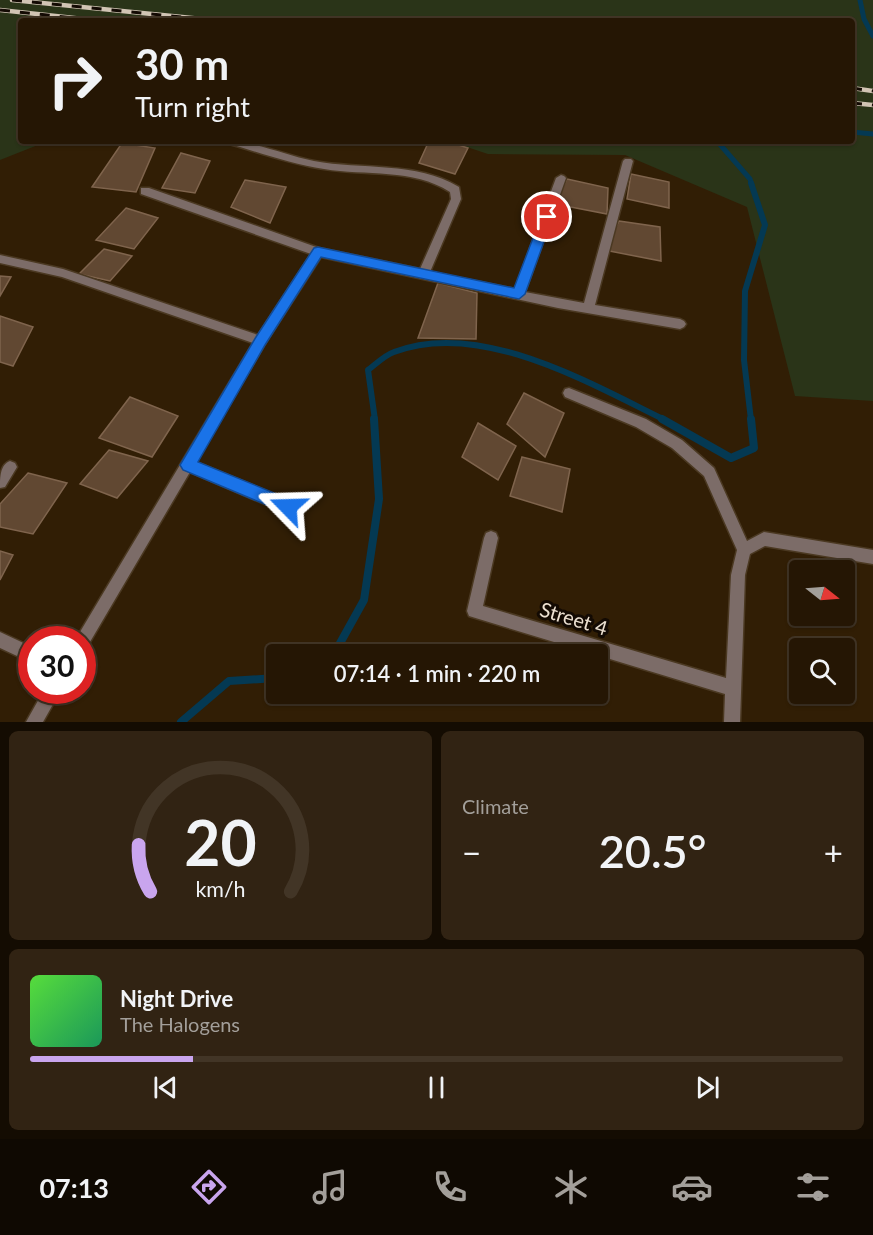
<!DOCTYPE html>
<html lang="en">
<head>
<meta charset="utf-8">
<style>
  body { margin:0; font-family:Lato,sans-serif; background:#312313; color:#f1f3f6; height:100vh; display:flex; flex-direction:column; font-size:22px; white-space:nowrap }
  * { box-sizing:border-box; margin:0 }
  p { font-size:20px; color:#a39f9a }
  .icon { flex:none; width:33px; height:33px; fill:none; stroke:currentColor; stroke-width:2; stroke-linecap:round; stroke-linejoin:round }
  .map { position:relative; height:722px; overflow:hidden }
  .side { display:flex; flex-direction:column; gap:9px; padding:9px; background:#140c02; flex:1 }
  .side>* { flex:none }
  .hud { position:absolute; left:18px; top:18px; width:837px; height:126px; border-radius:6px; box-shadow:0 2px 4px #0004,0 0 0 2px #423526; background:#251604; color:#f1f3f6; overflow:hidden }
  .needle { width:39px; rotate:107deg }
  .tools { position:absolute; left:789px; top:560px; display:grid; gap:12px }
  .tools a { display:grid; place-items:center; width:66px; height:66px; border-radius:6px; background:#251604; box-shadow:0 2px 4px #0004,0 0 0 2px #423526; font-size:30px }
  .speed { position:absolute; left:18px; top:626px; display:flex; gap:12px; font-size:30px; font-weight:700; text-align:center }
  .speed>* { display:grid; place-content:center; width:78px; height:78px; border-radius:50%; background:#251604; box-shadow:0 2px 4px #0004,0 0 0 2px #423526; line-height:1 }
  .speed .limit { border:9px solid #d22; background:#fff; color:#111 }
  .pin { position:absolute; display:grid; place-items:center; width:51px; height:51px; color:#fff; margin:-26px; border:3px solid #fff; border-radius:50%; box-shadow:0 2px 6px #0007 }
  .me { position:absolute; width:66px; margin:-33px; rotate:292deg; stroke-linejoin:round; filter:drop-shadow(0 0 4px #0008) }
  .turn { display:flex; align-items:center; gap:21px; height:126px; padding:0 18px; font-size:27px }
  .turn .icon { width:78px; height:78px; stroke-width:2.5 }
  .turn b { display:block; font-size:42px; line-height:51px }
  .big { font-size:45px; font-weight:600; line-height:1.1 }
  .side .widget { flex:1; display:flex; flex-direction:column; justify-content:center; gap:9px; min-width:0; padding:0 21px; border-radius:9px; background:#312313 }
  .side .dial { align-items:center; gap:0 }
  .dial svg { height:156px; overflow:visible; fill:none; stroke:#423526; stroke-width:7; stroke-linecap:round; text-anchor:middle }
  .dial text { fill:#f1f3f6; stroke:none }
  .song { display:flex; align-items:center; gap:18px }
  .cover { width:72px; height:72px; border-radius:9px; background:linear-gradient(135deg,hsl(110 70% 55%),hsl(150 70% 35%)) }
  .played { height:6px; border-radius:3px; background:linear-gradient(90deg,#c9a5ee 20%,#423526 20%) }
  .keys { display:flex; justify-content:space-around; direction:ltr }
  .heat { display:flex; justify-content:space-between; align-items:center; font-size:33px; direction:ltr }
  .side .tiles { flex:1; display:grid; gap:9px; grid-template-columns:1fr 1fr }
  .widget:last-child { grid-column:span 2 }
  .trip { position:absolute; left:266px; top:644px; width:342px; height:60px; border-radius:6px; background:#251604; box-shadow:0 2px 4px #0004,0 0 0 2px #423526; font-weight:600; line-height:60px; text-align:center }
  .menu { display:flex; height:96px; justify-content:space-around; align-items:center; background:#0f0902; color:#a39f9a }
  .menu .icon { width:42px; height:42px }
  .menu .on { color:#c9a5ee }
  .menu b { font-size:27px; color:#f1f3f6 }
  .map>svg:first-child { display:block }
</style>
</head>
<body>
<div class="map">
<svg width="873" height="722" viewBox="0 0 873 722">
  <rect width="100%" height="100%" fill="#311e05"/>
  <path fill="#2a3418" d="M0 0H873V401L795 396 747 207 625 155 488 154 449 141H852V21H21V141H48L0 160Z"/>
  <g fill="none" stroke-linecap="round" stroke-linejoin="round">
    <path stroke="#043953" stroke-width="5" d="M860 0 864 19 873 36
      M852 132 873 134
      M717 141 750 179 752 185"/>
    <path stroke="#043953" stroke-width="6" d="M375 420 368 370C376 364 385 355 394 352 480 319 589 383 665 420
      M751 420 744 360 745 291 765 225 751 183"/>
    <path stroke="#043953" stroke-width="8" d="M662 419 731 458 754 448 751 419
      M334 654 364 600 379 499 374 419
      M181 722 229 681 276 678"/>
  </g>
  <path fill="#614832" stroke="#7f644d" stroke-width="1.5" d="M429 141H446L468 148 455 174 419 163Z
    M122 143 155 148 136 192 92 187Z
    M181 153 210 161 195 193 162 188Z
    M631 174 669 182V208L627 199Z
    M567 179 608 188 607 214 555 204Z
    M245 180 286 187 270 223 231 207Z
    M126 208 158 218 134 249 96 240Z
    M619 221 660 227 661 261 604 250Z
    M104 249 132 256 110 281 79 274Z
    M0 276 11 277 0 296Z
    M438 283 477 293 476 339 418 338Z
    M0 316 33 327 13 366 0 362Z
    M524 393 564 413 545 457 507 424Z
    M130 397 178 416 152 457 99 438Z
    M478 423 516 446 498 480 462 457Z
    M109 450 148 461 117 498 80 484Z
    M522 457 570 469 562 512 510 496Z
    M28 473 67 483 33 534 0 527V504Z
    M0 551 13 555 0 580Z"/>
  <g fill="none" stroke-linecap="round" stroke-linejoin="round">
    <g stroke="#4b3922" stroke-width="3">
      <path id="minor" d="M224 141C255 141 284 155 314 161 362 170 416 161 459 187L461 199 430 272 515 289 556 178 561 175 564 176 566 178 525 292 584 303 623 161 625 159H631L633 161 595 305 680 319 684 321 686 324 684 327 680 329 558 308 321 257 265 344 196 462 293 502 295 507 293 512 288 514 190 472 87 647 82 649V639H76L77 637 253 343 62 277 0 263V255L63 269 258 335 311 254 141 194V188H149L319 248 420 269 451 199 450 192C413 168 366 176 324 169 291 164 258 152 226 143Z
        M569 388 646 419 682 440 714 468 747 541 764 532 873 550V564L765 546 750 554 745 575 740 722H724L725 694 469 616 467 611 484 538 486 533 491 531 496 533 498 538 483 606 726 678 731 575 737 550 704 476 672 448 636 427 565 397 563 393 565 389Z
        M10 461 15 463 17 467 5 487 0 488C0 477 0 465 10 461Z
        M0 632 32 647V663L0 648Z
        M44 690H61L43 722H26Z"/>
    </g>
    <use href="#minor" fill="#7c6c68" fill-rule="evenodd"/>
    <g stroke="#d1c4b4" stroke-width="4.5">
      <path id="rail" d="M12 0 222 21
        M0 10 102 21
        M852 88 873 91
        M852 103 873 105"/>
    </g>
    <use href="#rail" stroke="#130a03" stroke-width="3" stroke-dasharray="10" stroke-linecap="butt"/>
  </g>
  <path fill="#1a73e8" stroke="#114b97" stroke-width="1.5" d="M547 213 553 217 525 294 519 299 321 257 265 345 198 462 294 501 296 507 294 512 288 514 183 470 180 465 183 460 256 337 314 248 318 247 514 288 541 217Z"/>
  <g text-anchor="middle" dominant-baseline="central" stroke-width="6" stroke-linejoin="round" paint-order="stroke">
    <g font-size="20" fill="#ece0d1" stroke="#130a03">
      <text transform="translate(574 618) rotate(17)">Street 4</text>
    </g>
  </g>
</svg>
<div class="tools">
<a><svg class="needle" viewBox="-14 -14 28 28"><path d="M0-13l5 13h-10z" fill="#e53935"/><path d="M0 13l5-13h-10z" fill="#a39f9a"/></svg></a>
<a><svg class="icon" aria-label="search" viewBox="0 0 24 24"><circle cx="10" cy="10" r="6"/><path d="M15 15l6 6"/></svg></a>
</div>
<div class="speed"><div class="limit">30</div></div>
<div class="pin" style="left:547px;top:217px;background:#d93025"><svg class="icon" aria-label="arrive" viewBox="0 0 24 24"><path d="M6 21V4h12l-3 4 3 4H6"/></svg></div>
<svg class="me" style="left:288px;top:507px" viewBox="-20 -20 40 40"><path d="M0-17L14 15 0 8-14 15z" fill="#1a73e8" stroke="#fff" stroke-width="4"/></svg>
<div class="trip">07:14 · 1 min · 220 m</div>
<div class="hud">
<div class="turn"><svg class="icon" aria-label="right" viewBox="0 0 24 24"><path d="M7 20v-9h11M14 6l5 5-5 5"/></svg><div><b>30 m</b>Turn right</div></div>
</div>
</div>
<section class="side">
<div class="tiles">
<div class="widget dial"><svg viewBox="0 0 100 80">
<path d="M14 69A42 42 0 1 1 86 69"/>
<path d="M14 69A42 42 0 0 1 8 45" stroke="#c9a5ee"/>
<text x="50" y="56" font-size="32" font-weight="700">20</text>
<text x="50" y="72" font-size="11">km/h</text>
</svg></div>
<div class="widget"><p>Climate</p>
<div class="heat"><a>−</a><b class="big">20.5°</b><a>+</a></div>
</div>
<div class="widget">
<div class="song"><i class="cover"></i><div><b>Night Drive</b><p>The Halogens</p></div></div>
<div class="played"></div>
<div class="keys"><svg class="icon" aria-label="previous" viewBox="0 0 24 24"><path d="M18 5L8 12l10 7zM5 5v14"/></svg><svg class="icon" aria-label="pause" viewBox="0 0 24 24"><path d="M8 5v14M16 5v14"/></svg><svg class="icon" aria-label="next" viewBox="0 0 24 24"><path d="M6 5l10 7-10 7zM19 5v14"/></svg></div>
</div>
</div>
</section>
<nav class="menu">
<b>07:13</b>
<svg class="icon on" aria-label="directions" viewBox="0 0 24 24"><path d="M12 3l9 9-9 9-9-9zM9 14v-3h6M13 9l2 2-2 2"/></svg>
<svg class="icon" aria-label="music" viewBox="0 0 24 24"><path d="M9 18V5l10-2v13"/><circle cx="6" cy="18" r="3"/><circle cx="16" cy="16" r="3"/></svg>
<svg class="icon" aria-label="phone" viewBox="0 0 24 24"><path d="M5 4h4l2 5-3 2q2 4 5 5l2-3 5 2v4C11 20 4 13 5 4z"/></svg>
<svg class="icon" aria-label="climate" viewBox="0 0 24 24"><path d="M12 3v18M4 7l16 10M4 17L20 7"/></svg>
<svg class="icon" aria-label="car" viewBox="0 0 24 24"><path d="M5 17H2v-5l4-1 3-4h7l3 4 3 1v5h-3M9 17h6M6 11h13"/><circle cx="7" cy="17" r="2"/><circle cx="17" cy="17" r="2"/></svg>
<svg class="icon" aria-label="filters" viewBox="0 0 24 24"><path d="M4 7h16M4 17h16"/><circle cx="9" cy="7" r="2"/><circle cx="15" cy="17" r="2"/></svg>
</nav>
</body>
</html>
